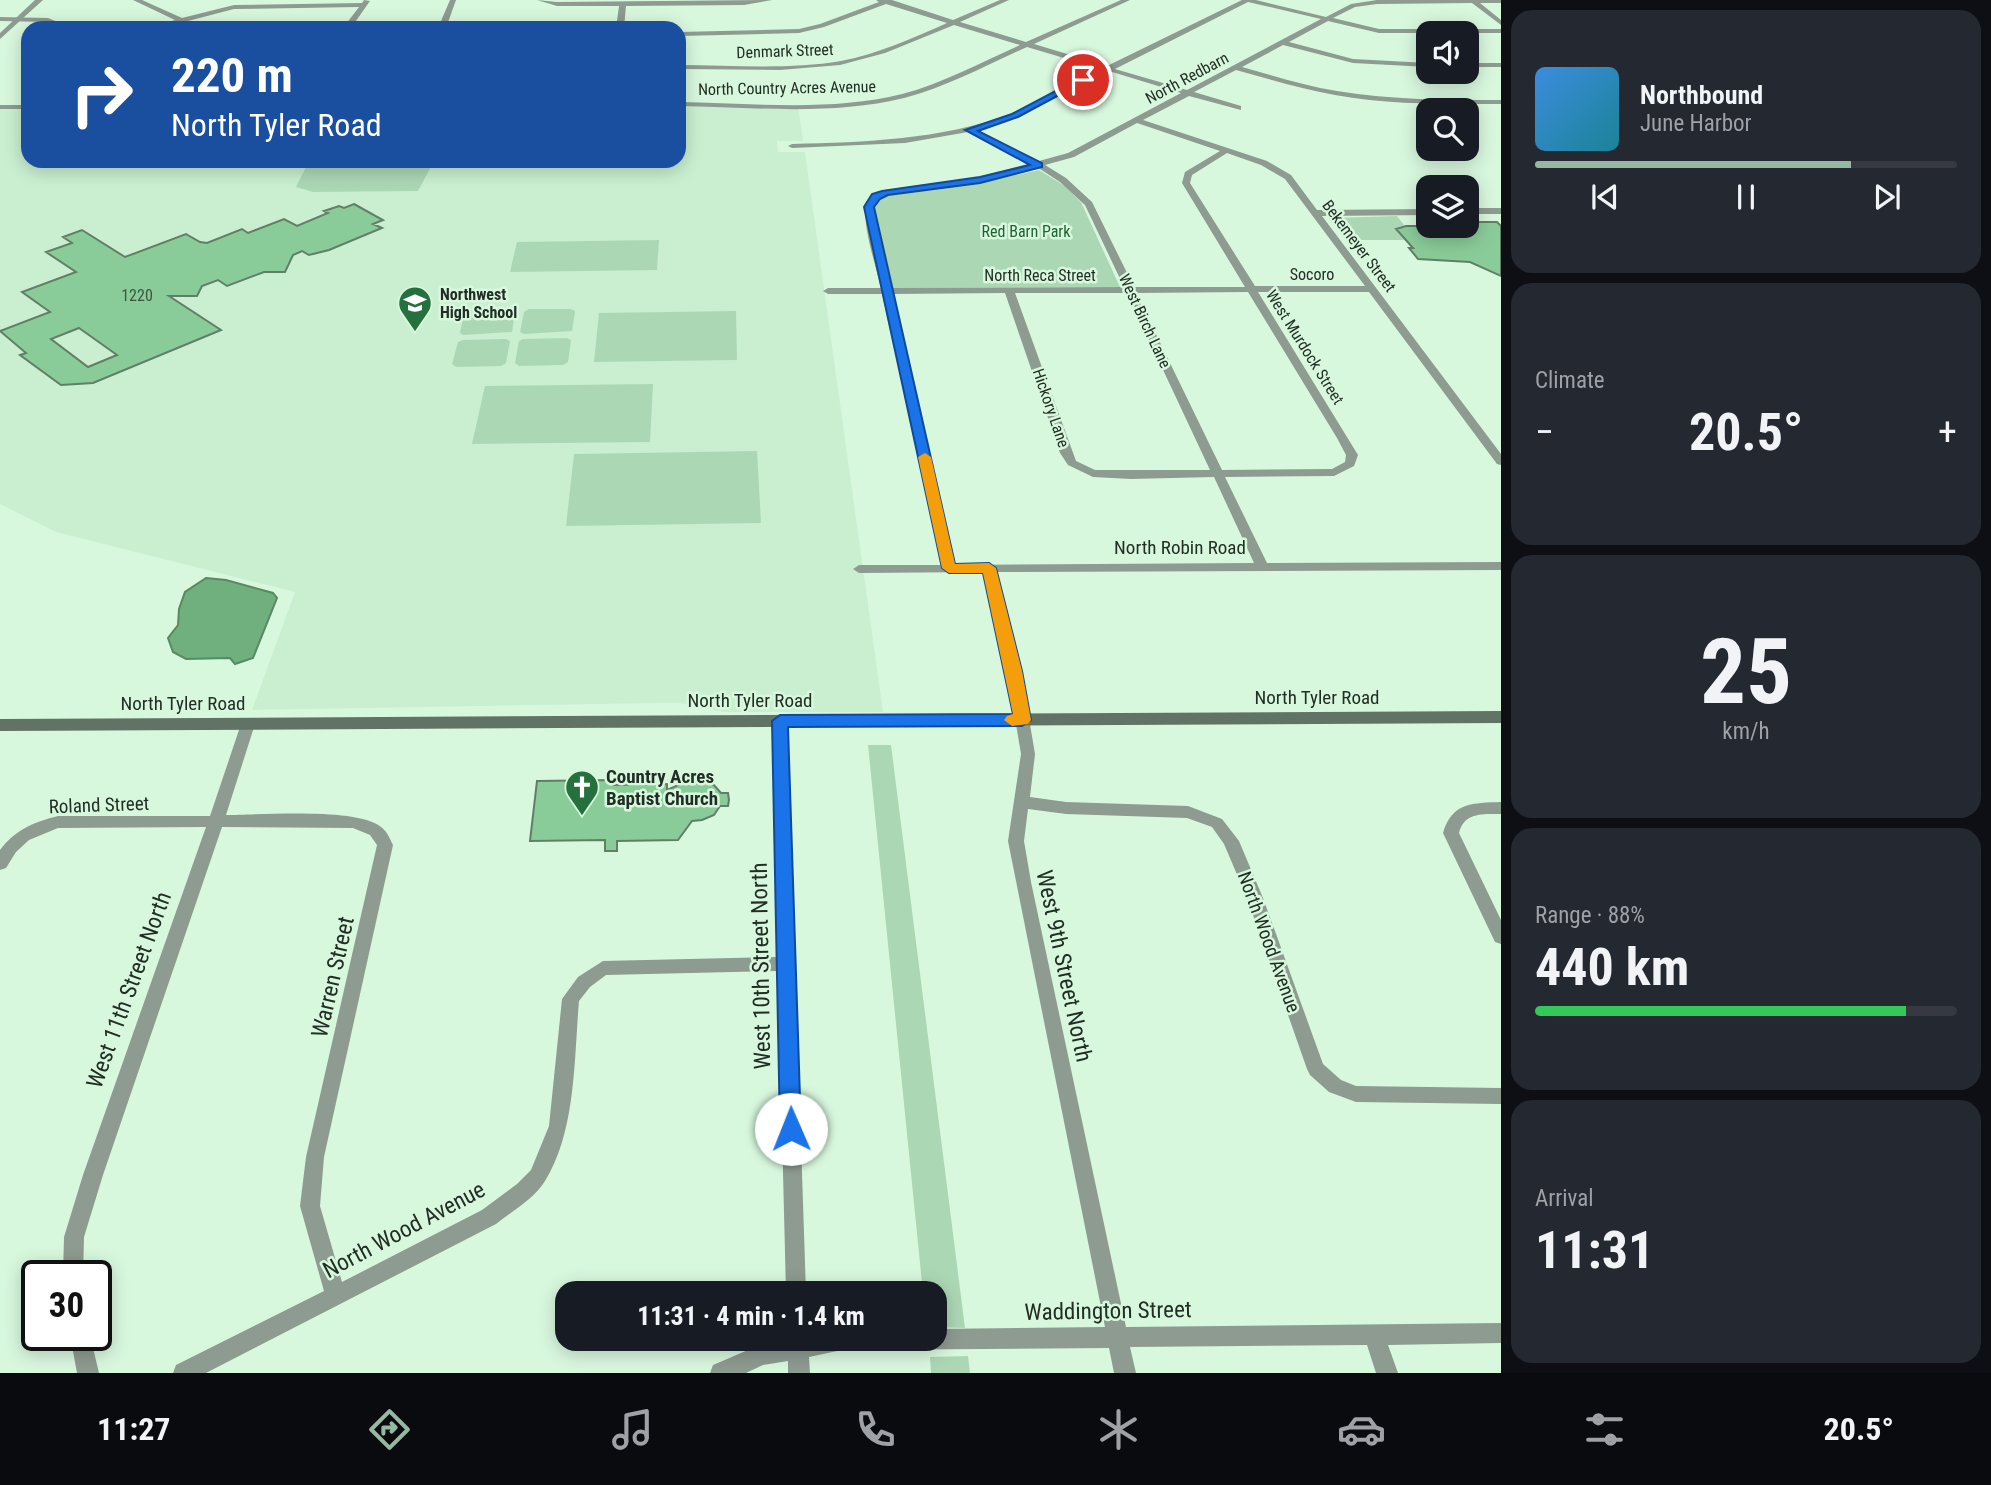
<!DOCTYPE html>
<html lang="en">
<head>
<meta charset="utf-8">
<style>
  body { margin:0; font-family:"Roboto Condensed",sans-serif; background:#242831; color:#f1f3f6; height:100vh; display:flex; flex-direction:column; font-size:26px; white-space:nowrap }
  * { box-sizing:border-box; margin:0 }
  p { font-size:23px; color:#9ea1a6 }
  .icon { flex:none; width:38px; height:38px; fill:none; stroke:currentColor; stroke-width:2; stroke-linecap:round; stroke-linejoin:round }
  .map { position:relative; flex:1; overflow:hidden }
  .side { display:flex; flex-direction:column; gap:10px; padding:10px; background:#0d0f14; width:490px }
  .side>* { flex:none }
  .top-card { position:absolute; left:21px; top:21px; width:665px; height:147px; border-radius:21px; box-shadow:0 4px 18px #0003; background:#1a4fa0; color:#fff; overflow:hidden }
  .buttons { position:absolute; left:1416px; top:21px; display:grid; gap:14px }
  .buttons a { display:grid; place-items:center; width:63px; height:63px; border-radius:14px; background:#171b24; box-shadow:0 4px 18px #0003; font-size:35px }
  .speed { position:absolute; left:21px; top:1260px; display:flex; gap:14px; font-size:35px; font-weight:700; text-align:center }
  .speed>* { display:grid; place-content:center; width:91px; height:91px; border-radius:50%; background:#171b24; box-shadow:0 4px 18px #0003; line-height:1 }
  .speed .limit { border:4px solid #111; border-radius:10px; background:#fff; color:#111 }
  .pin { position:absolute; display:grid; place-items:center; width:60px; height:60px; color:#fff; margin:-30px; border:4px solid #fff; border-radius:50%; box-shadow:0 2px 7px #0007 }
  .me { position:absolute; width:77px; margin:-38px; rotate:359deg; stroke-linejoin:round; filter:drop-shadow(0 0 5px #0008) }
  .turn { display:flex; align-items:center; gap:24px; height:147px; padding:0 35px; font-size:32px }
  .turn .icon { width:91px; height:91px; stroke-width:2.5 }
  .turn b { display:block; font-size:49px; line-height:60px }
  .big { font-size:52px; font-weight:700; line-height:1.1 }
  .side .widget { flex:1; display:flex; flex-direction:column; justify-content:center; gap:10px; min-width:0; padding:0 24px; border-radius:21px; background:#242831 }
  .side .dial { align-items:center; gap:0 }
  .dial b { font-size:91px; line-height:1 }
  .song { display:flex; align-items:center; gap:21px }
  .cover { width:84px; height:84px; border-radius:10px; background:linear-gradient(135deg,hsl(210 70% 55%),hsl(190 70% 35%)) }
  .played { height:7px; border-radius:4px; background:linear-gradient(90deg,#96b8a3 75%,#363941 75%) }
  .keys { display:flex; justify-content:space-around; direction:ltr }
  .heat { display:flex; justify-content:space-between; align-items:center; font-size:38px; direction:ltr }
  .charge { height:10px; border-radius:5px; background:linear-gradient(90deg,#34c759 88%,#363941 0) }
  .trip { position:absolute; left:555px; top:1281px; width:392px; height:70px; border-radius:21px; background:#171b24; box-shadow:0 4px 18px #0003; font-weight:700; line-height:70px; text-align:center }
  .dock { display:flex; height:112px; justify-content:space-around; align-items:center; background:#090b0e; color:#9ea1a6 }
  .dock .icon { width:49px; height:49px }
  .dock .on { color:#96b8a3 }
  .dock b { font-size:32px; color:#f1f3f6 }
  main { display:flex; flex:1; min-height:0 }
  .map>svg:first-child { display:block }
</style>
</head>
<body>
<main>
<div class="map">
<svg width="1501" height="1373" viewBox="0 0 1501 1373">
  <rect width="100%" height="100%" fill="#d8f8de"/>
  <path fill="#c9efd0" d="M679 106H798L803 141H777L778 152H805L883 712H724L679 703H658L252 710 295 592 56 532 0 504V109H28V161H679Z"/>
  <path fill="#acd7b5" d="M309 161H434L418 191 313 192 296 187Z
    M1039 170 1065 186 1081 202 1120 287 893 288 874 204 891 194 974 184Z
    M1397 216 1404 225 1395 229 1404 240H1348L1331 218Z
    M659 240 657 270 510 272 517 242Z
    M529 309H571L575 311 572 331 524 334 520 332 524 312Z
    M469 310H512L515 312 512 332 463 335 460 333 464 313Z
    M736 311 737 360 594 362 599 313Z
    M567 338 571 340 568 362 563 365 519 366 515 363 519 341 523 339Z
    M506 339 510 341 506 363 501 366 456 367 452 364 458 342 463 340Z
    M653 384 650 442 472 444 485 386Z
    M757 451 761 523 566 526 574 454Z
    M868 745H891L965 1328 935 1327 934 1293H923Z
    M968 1356 970 1373H931L930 1357Z"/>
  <path fill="#6fb07e" stroke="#588963" stroke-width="2" d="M206 578 226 580 273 593 277 598 253 658 235 664 230 658 186 659 173 652 168 638 178 625 179 609 185 592Z"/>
  <path fill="#8acc99" stroke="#627e67" stroke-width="2" fill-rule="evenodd" d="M354 204 383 220 373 224 382 228 329 250 309 255 302 251 293 255 285 272H264L227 286 218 280 202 286 197 296H169L221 330 93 383 61 385 20 355 26 353 0 331 50 312 22 292 76 272 46 252 72 243 63 237 82 230 125 257 186 234 200 242 207 243 242 229 248 233 284 219 297 226 328 213 324 211 339 206 344 208ZM79 328 117 355 88 367 51 339Z
    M1466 222H1497L1501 226V276L1470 262 1418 259 1409 248H1413L1396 229 1406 226H1466Z
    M614 780V785L667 784V790L690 780H703L714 785 721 793H728L729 800 728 806H720L714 815 702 820 692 821 678 840 617 841V851H605V840L530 841 537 781Z"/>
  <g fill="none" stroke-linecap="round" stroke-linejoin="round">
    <path fill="#8e9b90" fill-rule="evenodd" d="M133 0H142L182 18 234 5 362 3 364 0 370 1 351 28H343L359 7 234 9 188 21 203 28C194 28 186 23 178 23 168 24 158 28 147 28L175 20Z
      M450 0H456L446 28H438Z
      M537 0 557 2 772 0 744 5 626 6 624 28H616L619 6H557Z
      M876 0H892L953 20 1000 0H1009L960 22 1026 42 1121 0H1130L1034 44 1107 66 1242 0H1256L1326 17 1351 4 1377 0H1501V3H1480L1501 20V25L1472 3 1377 4 1355 7 1333 18 1379 29H1501V33H1379L1328 21 1289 42 1353 59 1428 63V67L1353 63 1283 45 1242 67C1274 76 1305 86 1337 91 1392 100 1446 100 1501 100V104C1445 104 1390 105 1335 95 1302 89 1269 79 1236 70L1194 92 1241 106V110L1189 96 1143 120 1267 161 1291 175 1317 210 1428 209V215L1322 216 1501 454V465L1497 464 1369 292H1258L1358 455 1354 466 1334 476 1225 477 1267 563 1501 562V570L996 572 1021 671 1035 754 1030 797 1066 802 1188 806 1222 819 1239 841 1263 898 1323 1064 1341 1080 1356 1086 1501 1088V1104L1356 1102 1329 1092 1310 1075 1307 1069 1247 898 1224 844 1212 827 1187 818 1066 814 1028 809 1024 841 1031 882 1126 1327 1501 1323V1343L1388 1345 1398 1373H1376L1367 1345 1130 1347 1136 1373H1114L1109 1348 842 1350 809 1357 810 1373H788V1361L763 1365 746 1373H710L713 1365 762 1344 787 1339H934V1329L1105 1327 1008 841 1021 754 1007 671 984 572 859 573 853 569 859 565H942L882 294H828L823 291 828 288H881C877 270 860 219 867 204 871 196 877 193 885 190L979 177 1031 163 968 132 905 143 792 148 788 146 792 144C865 142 940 140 1010 114 1041 102 1071 84 1101 69L1027 47C987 65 947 87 904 98 831 116 753 107 679 106V102C752 103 831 112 902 94 943 83 982 62 1020 45L954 25 885 53 840 65 780 70 679 69V65C732 65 788 70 841 61 878 54 913 38 947 23L886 4 824 27 799 33 679 36V32L799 29 820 24 879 2ZM1248 2 1321 19 1187 90 1115 69ZM1109 71 1181 93 1068 153 1039 161 976 130 1018 117ZM1137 123 1220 151 1185 172 1182 183 1245 287H1134L1092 202 1066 178 1045 165 1074 157ZM1227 153 1261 165 1285 179 1365 286H1255L1190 183 1192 175ZM1037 167 1060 182 1085 205 1124 287 891 288C887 271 871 220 875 206 877 200 881 198 887 195L980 183ZM1248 292 1337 438 1346 455 1345 462 1332 469 1222 470 1136 293ZM1005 293 1060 453 1068 465 1093 477 1131 479 1214 477 1254 563 955 565 892 294ZM1015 293H1127L1210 470H1095L1076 461Z
      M0 17 48 18 73 28H63L47 22 0 21Z
      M1466 63H1501V67H1466Z
      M0 105H28V109H0Z
      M1466 208H1501V214H1466Z
      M780 716 787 721 806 1293H786L778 971 606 975 590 987 579 1001C574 1059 576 1131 545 1181 534 1199 512 1211 496 1224L206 1373H173L176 1365 324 1291 300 1206 306 1157 377 845 370 835 353 828 222 827 103 1175 84 1237 83 1276H63L64 1237 83 1175 206 827 58 828 29 840 16 852 6 868 0 870V850C15 830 34 822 58 816H210L241 724 248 719 255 724 226 815C259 815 358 807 381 827 387 831 390 839 393 845L324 1157 320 1206 342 1282 482 1210 517 1184 531 1170 549 1126 562 999 578 977 603 961 778 957 773 721Z
      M1501 802V814C1483 814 1464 812 1459 833L1501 920V944L1495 942 1443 833C1452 802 1473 803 1501 802Z
      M70 1335H90L99 1373H77Z"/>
    <path fill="#8e9b90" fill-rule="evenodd" d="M35 0H43L0 39V33Z"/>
    <path fill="#607364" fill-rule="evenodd" d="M1501 711V723L0 731V719Z"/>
  </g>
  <path fill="#1a73e8" stroke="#114b97" stroke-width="2" d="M1080 78 1087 80 1018 117 978 131 1042 163V167L980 183 888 195 880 199 874 207 955 564 989 563 996 568 1022 671 1031 720 1022 726 788 727 801 1129 798 1136 791 1138 783 1136 780 1129 772 721 780 715 1013 714 983 573H949L942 568 864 207 872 194 882 191 980 177 1030 165 965 130 1012 114Z"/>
  <path fill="#f59e0b" d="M925 453 931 457 955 564 989 563 996 568 1022 671 1031 720 1028 724 1012 726 1004 720 1007 716 1013 714 983 573H949L942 568 918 457Z"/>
  <defs>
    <g id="school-pin" transform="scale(1.75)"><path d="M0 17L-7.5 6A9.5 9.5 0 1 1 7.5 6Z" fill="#26703d" stroke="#d8f8de"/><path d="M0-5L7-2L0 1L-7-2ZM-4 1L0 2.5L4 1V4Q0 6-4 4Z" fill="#fff"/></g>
    <g id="church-pin" transform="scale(1.75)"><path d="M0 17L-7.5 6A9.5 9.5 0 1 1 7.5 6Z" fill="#26703d" stroke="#d8f8de"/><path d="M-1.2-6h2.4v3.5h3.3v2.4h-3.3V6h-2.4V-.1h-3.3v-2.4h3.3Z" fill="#fff"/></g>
  </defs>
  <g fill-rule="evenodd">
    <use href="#school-pin" x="415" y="303"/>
    <use href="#church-pin" x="582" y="787"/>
  </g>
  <g text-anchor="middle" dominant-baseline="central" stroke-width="5" stroke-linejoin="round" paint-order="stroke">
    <g font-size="16" fill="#222e25" stroke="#d8f8de">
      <text transform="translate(785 51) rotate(-2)">Denmark Street</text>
      <text transform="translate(1187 78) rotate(-28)">North Redbarn</text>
      <text transform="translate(787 88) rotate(-1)">North Country Acres Avenue</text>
      <text transform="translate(1359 246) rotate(53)">Bekemeyer Street</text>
      <text x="1312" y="274">Socoro</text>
      <text x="1040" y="275">North Reca Street</text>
      <text transform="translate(1145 321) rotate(65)">West Birch Lane</text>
      <text transform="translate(1305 347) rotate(58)">West Murdock Street</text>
      <text transform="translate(1051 408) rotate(71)">Hickory Lane</text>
    </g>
    <g font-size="16" fill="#1c6334" stroke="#d8f8de">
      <text x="1026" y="231">Red Barn Park</text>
    </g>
    <g font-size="16" font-weight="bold" fill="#222e25" stroke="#d8f8de" text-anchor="start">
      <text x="440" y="294">Northwest<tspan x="440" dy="18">High School</tspan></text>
    </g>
    <g font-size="16" fill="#3c5642">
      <text x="137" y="295">1220</text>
    </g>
    <g font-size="19" fill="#222e25" stroke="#d8f8de">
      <text x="1180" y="547">North Robin Road</text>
      <text x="1317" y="697">North Tyler Road</text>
      <text x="750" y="700">North Tyler Road</text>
      <text x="183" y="703">North Tyler Road</text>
      <text transform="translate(99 805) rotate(-2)">Roland Street</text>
      <text transform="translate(1269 942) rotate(70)">North Wood Avenue</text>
    </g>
    <g font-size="19" font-weight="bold" fill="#222e25" stroke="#d8f8de" text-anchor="start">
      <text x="606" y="776">Country Acres<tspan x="606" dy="22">Baptist Church</tspan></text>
    </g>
    <g font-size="23" fill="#222e25" stroke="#d8f8de">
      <text transform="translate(761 966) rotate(-91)">West 10th Street North</text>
      <text transform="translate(1064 966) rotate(78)">West 9th Street North</text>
      <text transform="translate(333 977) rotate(-77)">Warren Street</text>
      <text transform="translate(129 990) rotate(-70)">West 11th Street North</text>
      <text transform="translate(404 1230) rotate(-28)">North Wood Avenue</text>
      <text transform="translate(1108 1311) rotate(-1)">Waddington Street</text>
    </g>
  </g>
</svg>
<div class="buttons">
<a><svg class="icon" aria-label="sound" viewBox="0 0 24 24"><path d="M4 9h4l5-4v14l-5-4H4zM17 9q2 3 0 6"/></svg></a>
<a><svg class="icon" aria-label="search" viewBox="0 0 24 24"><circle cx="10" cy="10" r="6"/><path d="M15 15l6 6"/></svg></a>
<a><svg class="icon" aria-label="layers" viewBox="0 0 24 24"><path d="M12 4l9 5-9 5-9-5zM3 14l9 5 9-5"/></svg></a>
</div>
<div class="speed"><div class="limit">30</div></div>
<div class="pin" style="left:1083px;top:80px;background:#d93025"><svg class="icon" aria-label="arrive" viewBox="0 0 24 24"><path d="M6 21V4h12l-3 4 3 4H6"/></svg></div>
<svg class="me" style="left:791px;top:1129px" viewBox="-20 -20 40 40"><circle r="19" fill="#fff"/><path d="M0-13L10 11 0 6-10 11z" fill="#1a73e8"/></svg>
<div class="trip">11:31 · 4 min · 1.4 km</div>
<div class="top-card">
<div class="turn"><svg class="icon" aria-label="right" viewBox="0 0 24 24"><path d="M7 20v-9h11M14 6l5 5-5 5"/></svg><div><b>220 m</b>North Tyler Road</div></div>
</div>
</div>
<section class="side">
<div class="widget">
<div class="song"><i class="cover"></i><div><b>Northbound</b><p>June Harbor</p></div></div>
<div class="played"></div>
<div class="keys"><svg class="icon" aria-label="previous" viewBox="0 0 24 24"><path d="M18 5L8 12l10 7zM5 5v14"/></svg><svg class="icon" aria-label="pause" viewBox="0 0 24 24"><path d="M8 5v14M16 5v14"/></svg><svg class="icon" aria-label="next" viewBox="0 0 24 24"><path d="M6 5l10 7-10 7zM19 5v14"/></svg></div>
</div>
<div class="widget"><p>Climate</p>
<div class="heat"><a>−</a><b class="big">20.5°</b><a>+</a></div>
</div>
<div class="widget dial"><b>25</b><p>km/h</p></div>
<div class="widget"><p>Range · 88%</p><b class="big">440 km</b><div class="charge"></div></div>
<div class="widget"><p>Arrival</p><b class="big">11:31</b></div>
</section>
</main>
<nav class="dock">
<b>11:27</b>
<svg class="icon on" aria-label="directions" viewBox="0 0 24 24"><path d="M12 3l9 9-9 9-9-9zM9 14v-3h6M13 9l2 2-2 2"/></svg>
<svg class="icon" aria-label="music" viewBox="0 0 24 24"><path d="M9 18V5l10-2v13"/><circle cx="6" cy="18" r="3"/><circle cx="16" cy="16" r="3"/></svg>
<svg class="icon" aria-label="phone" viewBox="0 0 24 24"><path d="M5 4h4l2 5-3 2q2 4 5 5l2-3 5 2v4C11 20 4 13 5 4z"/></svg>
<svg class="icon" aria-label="climate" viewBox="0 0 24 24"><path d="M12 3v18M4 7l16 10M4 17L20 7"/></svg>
<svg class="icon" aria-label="car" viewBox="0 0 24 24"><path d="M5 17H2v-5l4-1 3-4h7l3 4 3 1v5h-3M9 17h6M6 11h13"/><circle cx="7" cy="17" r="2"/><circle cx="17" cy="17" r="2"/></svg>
<svg class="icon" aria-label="filters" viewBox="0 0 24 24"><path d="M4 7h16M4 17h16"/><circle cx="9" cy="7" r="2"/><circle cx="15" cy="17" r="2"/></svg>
<b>20.5°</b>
</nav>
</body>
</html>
